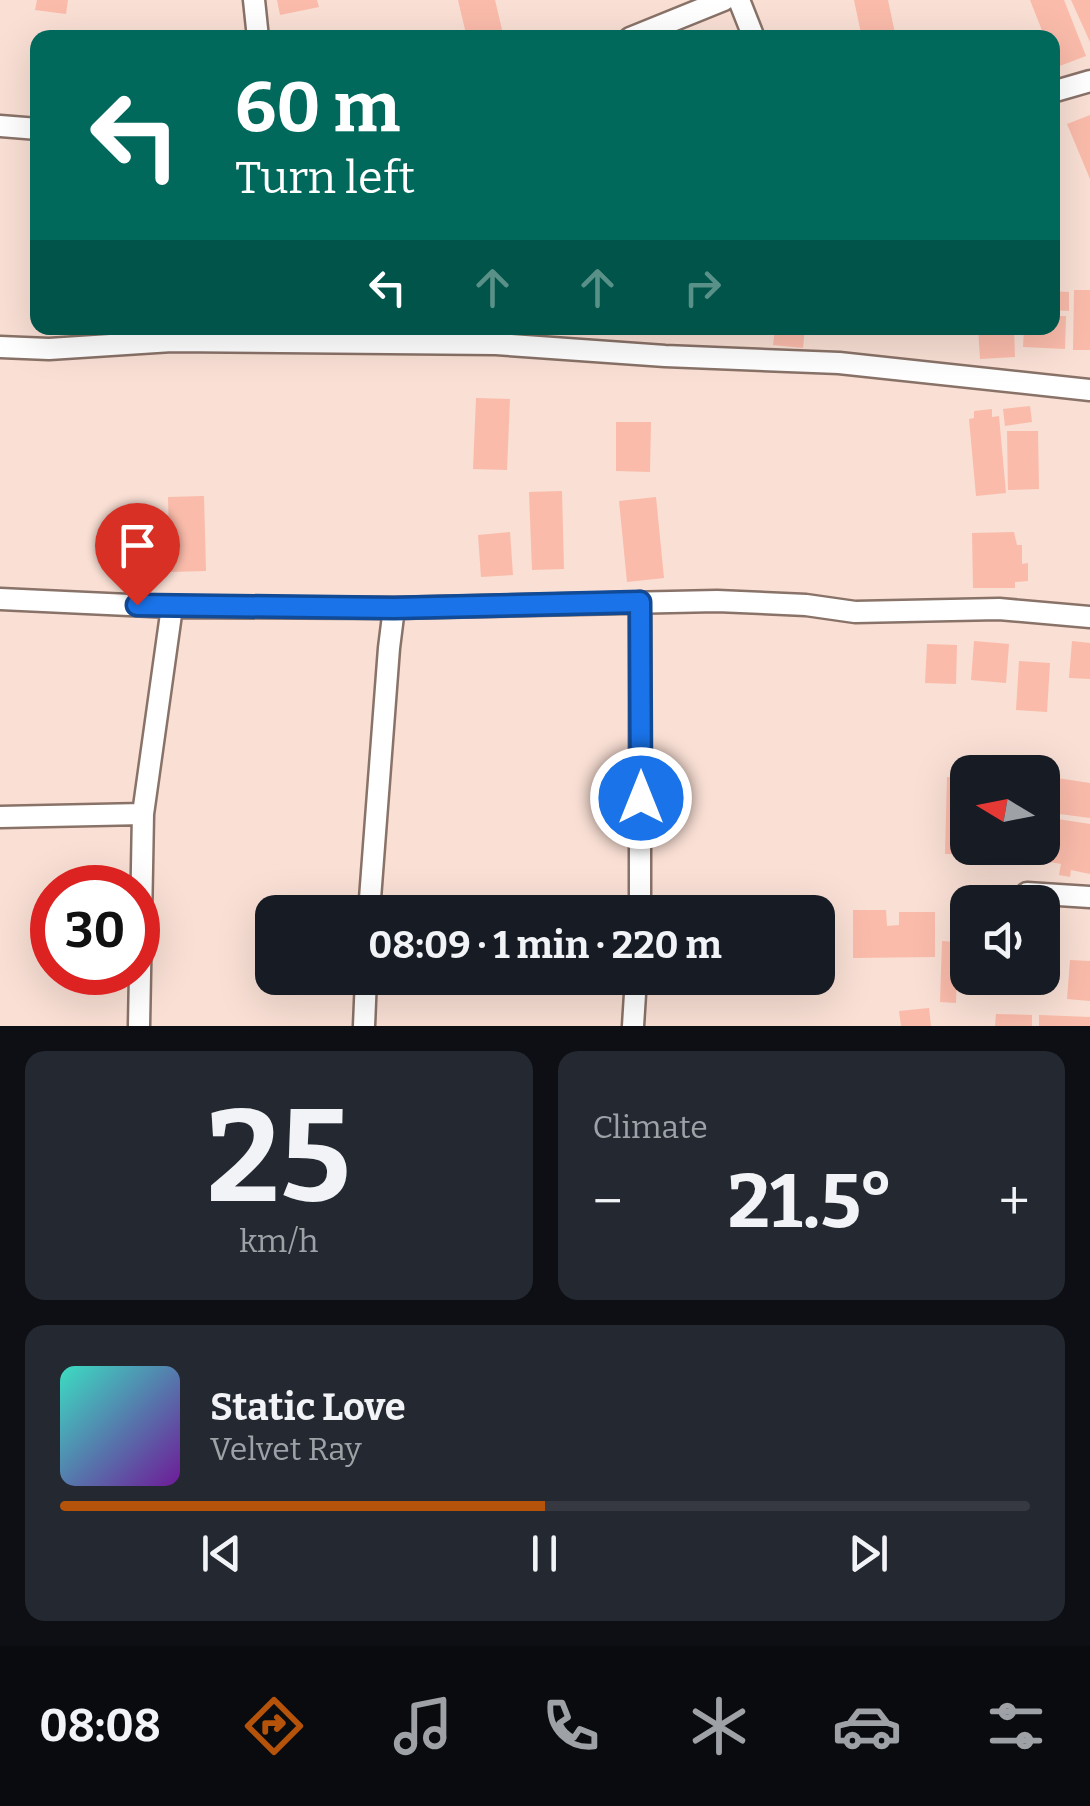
<!DOCTYPE html>
<html lang="en">
<head>
<meta charset="utf-8">
<style>
  body { margin:0; font-family:Bitter,serif; background:#242831; color:#f1f3f6; height:100vh; display:flex; flex-direction:column; font-size:38px; white-space:nowrap }
  * { box-sizing:border-box; margin:0 }
  p { font-size:32px; color:#9ea1a6 }
  .icon { flex:none; width:55px; height:55px; fill:none; stroke:currentColor; stroke-width:2; stroke-linecap:round; stroke-linejoin:round }
  .map { position:relative; height:1026px; overflow:hidden }
  .details { display:flex; flex-direction:column; gap:25px; padding:25px; background:#0d0f14; flex:1 }
  .details>* { flex:none }
  .top-card { position:absolute; left:30px; top:30px; width:1030px; height:305px; border-radius:20px; box-shadow:0 10px 40px #0002; background:#00695c; color:#fff; overflow:hidden }
  .needle { width:65px; rotate:280deg }
  .fabs { position:absolute; left:950px; top:755px; display:grid; gap:20px }
  .fabs a { display:grid; place-items:center; width:110px; height:110px; border-radius:20px; background:#171b24; box-shadow:0 10px 40px #0002; font-size:50px }
  .speed { position:absolute; left:30px; top:865px; display:flex; gap:20px; font-size:50px; font-weight:700; text-align:center }
  .speed>* { display:grid; place-content:center; width:130px; height:130px; border-radius:50%; background:#171b24; box-shadow:0 10px 40px #0002; line-height:1 }
  .speed .limit { border:15px solid #d22; background:#fff; color:#111 }
  .pin { position:absolute; display:grid; place-items:center; width:85px; height:85px; color:#fff; margin:-102px -42px; border-radius:50% 50% 50% 0; rotate:-45deg; box-shadow:0 0 10px #0007 }
  .pin .icon { rotate:45deg }
  .me { position:absolute; width:110px; margin:-55px; rotate:0deg; stroke-linejoin:round; filter:drop-shadow(0 0 8px #0008) }
  .turn { display:flex; align-items:center; gap:35px; height:210px; padding:0 40px; font-size:45px }
  .turn .icon { width:130px; height:130px; stroke-width:2.5 }
  .turn b { display:block; font-size:70px; line-height:85px }
  .lanes { display:flex; align-items:center; height:95px; padding:0 40px; background:#0003; justify-content:center; gap:50px; direction:ltr }
  .lanes .off { opacity:.35 }
  .big { font-size:75px; font-weight:700; line-height:1.1 }
  .details .tile { flex:1; display:flex; flex-direction:column; justify-content:center; gap:15px; min-width:0; padding:0 35px; border-radius:20px; background:#242831 }
  .details .dial { align-items:center; gap:0 }
  .dial b { font-size:130px; line-height:1 }
  .song { display:flex; align-items:center; gap:30px }
  .cover { width:120px; height:120px; border-radius:15px; background:linear-gradient(135deg,hsl(170 70% 55%),hsl(280 70% 35%)) }
  .played { height:10px; border-radius:5px; background:linear-gradient(90deg,#b45309 50%,#363941 50%) }
  .keys { display:flex; justify-content:space-around; direction:ltr }
  .heat { display:flex; justify-content:space-between; align-items:center; font-size:55px; direction:ltr }
  .details .tiles { flex:1; display:grid; gap:25px; grid-template-columns:1fr 1fr }
  .tile:last-child { grid-column:span 2 }
  .trip { position:absolute; left:255px; top:895px; width:580px; height:100px; border-radius:20px; background:#171b24; box-shadow:0 10px 40px #0002; font-weight:700; line-height:100px; text-align:center }
  .menu { display:flex; height:160px; justify-content:space-around; align-items:center; background:#090b0e; color:#9ea1a6 }
  .menu .icon { width:70px; height:70px }
  .menu .current { color:#b45309 }
  .menu b { font-size:45px; color:#f1f3f6 }
  .map>svg:first-child { display:block }
</style>
</head>
<body>
<div class="map">
<svg width="1090" height="1026" viewBox="0 0 1090 1026">
  <rect width="100%" height="100%" fill="#f9dfd4"/>
  <path fill="#fabbaa" d="M37 0H68L66 14 35 10Z
    M277 0H317L319 7 280 15Z
    M458 0H495L504 38H467Z
    M854 0H888L896 38H862Z
    M1030 0H1064L1086 56 1057 67 1052 56V38H1045Z
    M1071 0H1090V42Z
    M1090 115V179L1067 124Z
    M1074 290H1090V350H1073Z
    M1052 291 1069 292V311L1052 310Z
    M1052 316H1066L1065 349 1023 347 1024 328H1052Z
    M775 328H805L803 348 773 345Z
    M978 328H1014L1015 357 980 359Z
    M476 398 510 399 507 470 473 469Z
    M1030 406 1032 422 1005 426 1003 409Z
    M992 409V417L999 416 1006 493 976 496 969 419 974 418V411Z
    M616 422H651L650 472 616 471Z
    M1007 431H1038L1039 489 1008 490Z
    M562 491 564 569 532 570 529 492Z
    M204 496 206 571 170 572 168 497Z
    M656 497 664 578 627 582 619 501Z
    M159 526 160 570 127 572 126 527Z
    M510 532 513 575 481 577 478 535Z
    M1014 532 1017 545H1022V564L1028 563V581L1015 582V588H973L972 533Z
    M974 641 1009 644 1006 683 971 680Z
    M1072 641 1090 643V679L1069 678Z
    M927 644 957 645 956 684 925 683Z
    M1019 661 1050 663 1047 712 1016 710Z
    M947 777 968 778V848H981V855L945 854Z
    M1057 778 1090 783V818L1052 813Z
    M1051 818 1090 824V874L1071 870 1070 877 1059 875 1061 864 1044 861Z
    M995 848H1024V859L995 860Z
    M853 910H886L887 926 899 925V912H935V957L853 958Z
    M942 941 958 942 956 1003 940 1002Z
    M1070 960 1090 961V1001L1067 999Z
    M929 1008 931 1026H901L899 1011Z
    M996 1014 1032 1015V1026H995Z
    M1039 1015 1090 1017V1026H1039Z"/>
  <g fill="none" stroke-linecap="round" stroke-linejoin="round">
    <g stroke="#897268" stroke-width="25">
      <path id="minor" d="M254 0 258 38
        M739 0 754 38
        M630 38 724 0
        M1052 92 1090 81
        M0 126 38 129
        M0 347 49 349 172 341 496 344 665 356 839 363 1090 390
        M0 599 172 607 394 608 717 601 806 605 855 612 999 609 1090 617
        M0 817 143 814
        M1027 893 1090 897
        M369 912 389 648 394 608
        M640 912V602
        M139 1026 143 814 172 607
        M364 1026 366 978
        M633 1026 636 978"/>
    </g>
    <use href="#minor" stroke="#fff" stroke-width="20"/>
  </g>
  <g fill="none" stroke-linecap="round" stroke-linejoin="round">
    <g stroke="#114b97" stroke-width="25">
      <path id="route" d="M137 605 394 608 640 602 641 798"/>
    </g>
    <use href="#route" stroke="#1a73e8" stroke-width="18"/>
  </g>
</svg>
<div class="fabs">
<a><svg class="needle" viewBox="-14 -14 28 28"><path d="M0-13l5 13h-10z" fill="#e53935"/><path d="M0 13l5-13h-10z" fill="#9ea1a6"/></svg></a>
<a><svg class="icon" aria-label="sound" viewBox="0 0 24 24"><path d="M4 9h4l5-4v14l-5-4H4zM17 9q2 3 0 6"/></svg></a>
</div>
<div class="speed"><div class="limit">30</div></div>
<div class="pin" style="left:137px;top:605px;background:#d93025"><svg class="icon" aria-label="arrive" viewBox="0 0 24 24"><path d="M6 21V4h12l-3 4 3 4H6"/></svg></div>
<svg class="me" style="left:641px;top:798px" viewBox="-20 -20 40 40"><circle r="17" fill="#1a73e8" stroke="#fff" stroke-width="3"/><path d="M0-11L8 9 0 5-8 9z" fill="#fff"/></svg>
<div class="trip">08:09 · 1 min · 220 m</div>
<div class="top-card">
<div class="turn"><svg class="icon" aria-label="left" viewBox="0 0 24 24"><path d="M17 20v-9H6M10 6l-5 5 5 5"/></svg><div><b>60 m</b>Turn left</div></div>
<div class="lanes"><svg class="icon" aria-label="left" viewBox="0 0 24 24"><path d="M17 20v-9H6M10 6l-5 5 5 5"/></svg><svg class="icon off" aria-label="ahead" viewBox="0 0 24 24"><path d="M12 20V5M6 11l6-6 6 6"/></svg><svg class="icon off" aria-label="ahead" viewBox="0 0 24 24"><path d="M12 20V5M6 11l6-6 6 6"/></svg><svg class="icon off" aria-label="right" viewBox="0 0 24 24"><path d="M7 20v-9h11M14 6l5 5-5 5"/></svg></div>
</div>
</div>
<section class="details">
<div class="tiles">
<div class="tile dial"><b>25</b><p>km/h</p></div>
<div class="tile"><p>Climate</p>
<div class="heat"><a>−</a><b class="big">21.5°</b><a>+</a></div>
</div>
<div class="tile">
<div class="song"><i class="cover"></i><div><b>Static Love</b><p>Velvet Ray</p></div></div>
<div class="played"></div>
<div class="keys"><svg class="icon" aria-label="previous" viewBox="0 0 24 24"><path d="M18 5L8 12l10 7zM5 5v14"/></svg><svg class="icon" aria-label="pause" viewBox="0 0 24 24"><path d="M8 5v14M16 5v14"/></svg><svg class="icon" aria-label="next" viewBox="0 0 24 24"><path d="M6 5l10 7-10 7zM19 5v14"/></svg></div>
</div>
</div>
</section>
<nav class="menu">
<b>08:08</b>
<svg class="icon current" aria-label="directions" viewBox="0 0 24 24"><path d="M12 3l9 9-9 9-9-9zM9 14v-3h6M13 9l2 2-2 2"/></svg>
<svg class="icon" aria-label="music" viewBox="0 0 24 24"><path d="M9 18V5l10-2v13"/><circle cx="6" cy="18" r="3"/><circle cx="16" cy="16" r="3"/></svg>
<svg class="icon" aria-label="phone" viewBox="0 0 24 24"><path d="M5 4h4l2 5-3 2q2 4 5 5l2-3 5 2v4C11 20 4 13 5 4z"/></svg>
<svg class="icon" aria-label="climate" viewBox="0 0 24 24"><path d="M12 3v18M4 7l16 10M4 17L20 7"/></svg>
<svg class="icon" aria-label="car" viewBox="0 0 24 24"><path d="M5 17H2v-5l4-1 3-4h7l3 4 3 1v5h-3M9 17h6M6 11h13"/><circle cx="7" cy="17" r="2"/><circle cx="17" cy="17" r="2"/></svg>
<svg class="icon" aria-label="filters" viewBox="0 0 24 24"><path d="M4 7h16M4 17h16"/><circle cx="9" cy="7" r="2"/><circle cx="15" cy="17" r="2"/></svg>
</nav>
</body>
</html>
